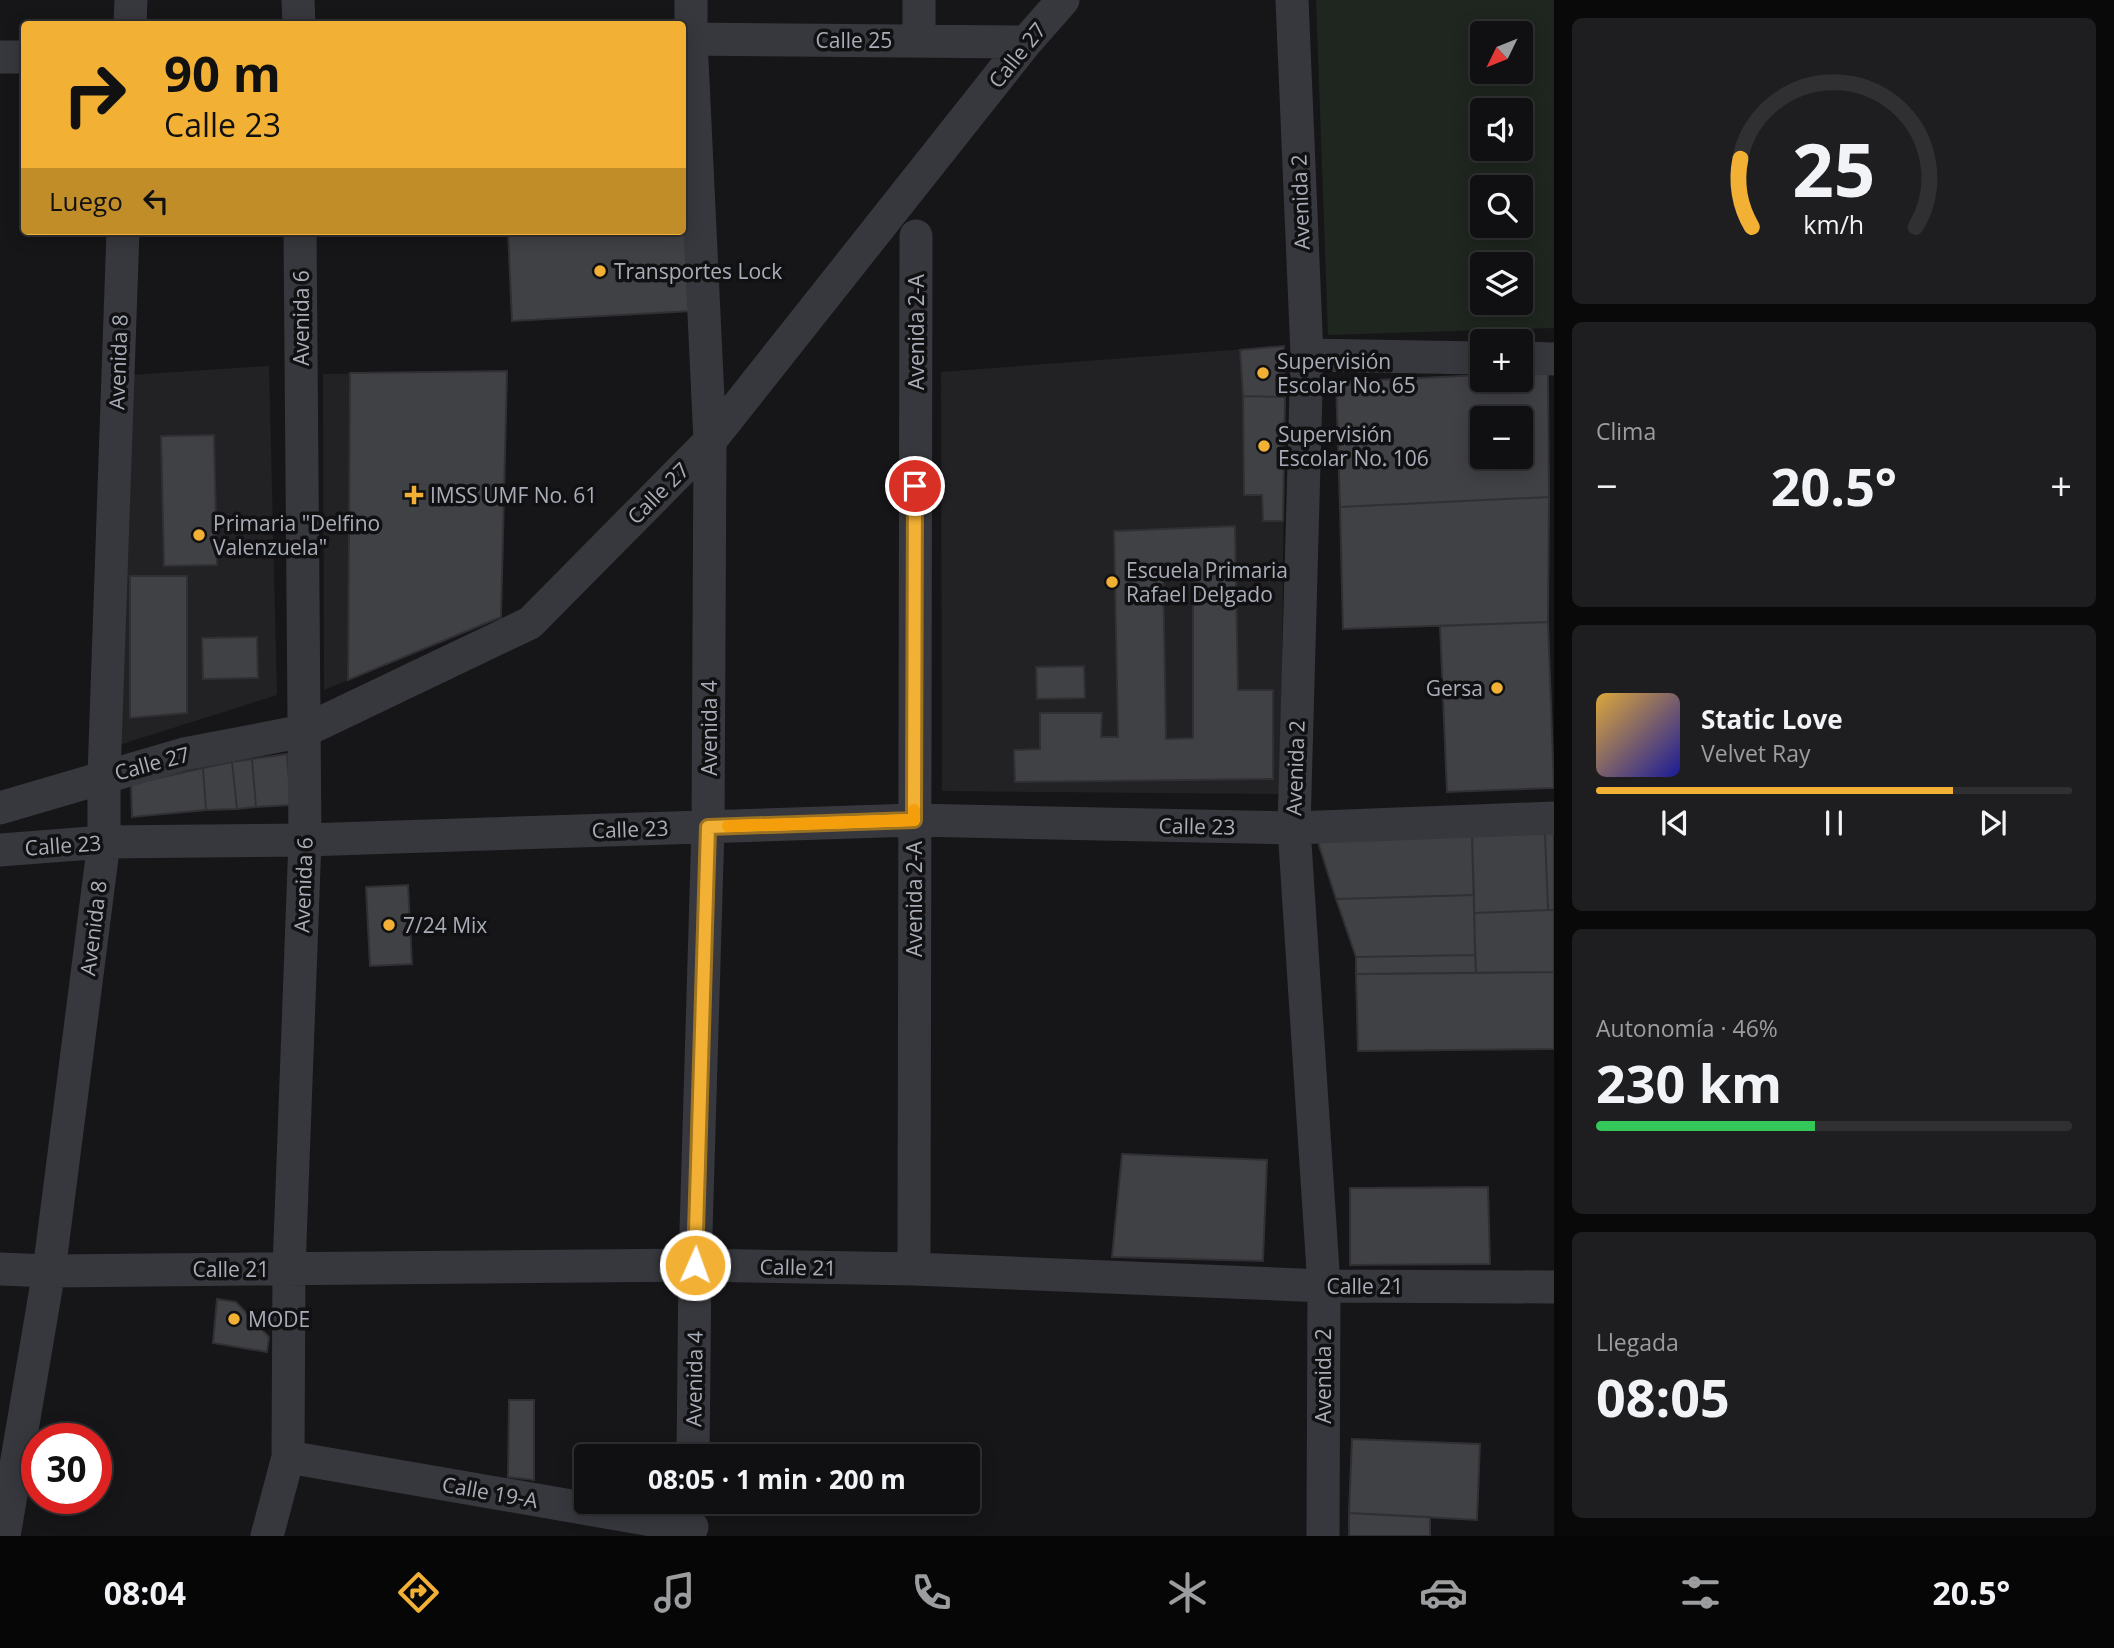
<!DOCTYPE html>
<html lang="es">
<head>
<meta charset="utf-8">
<style>
  body { margin:0; font-family:"Open Sans",sans-serif; background:#1e1e20; color:#f1f3f6; height:100vh; display:flex; flex-direction:column; font-size:26px; white-space:nowrap }
  * { box-sizing:border-box; margin:0 }
  p { font-size:23px; color:#9c9d9f }
  .icon { flex:none; width:38px; height:38px; fill:none; stroke:currentColor; stroke-width:2; stroke-linecap:round; stroke-linejoin:round }
  .map { position:relative; flex:1; overflow:hidden }
  .details { display:flex; flex-direction:column; gap:18px; padding:18px; background:#09090a; width:560px }
  .details>* { flex:none }
  .top-card { position:absolute; left:21px; top:21px; width:665px; height:214px; border-radius:7px; box-shadow:0 4px 18px #0003,0 0 0 2px #303032; background:#f2b134; color:#111; overflow:hidden }
  .needle { width:46px; rotate:227deg }
  .tools { position:absolute; left:1470px; top:21px; display:grid; gap:14px }
  .tools a { display:grid; place-items:center; width:63px; height:63px; border-radius:7px; background:#101012; box-shadow:0 4px 18px #0003,0 0 0 2px #303032; font-size:35px }
  .speed { position:absolute; left:21px; top:1423px; display:flex; gap:14px; font-size:35px; font-weight:700; text-align:center }
  .speed>* { display:grid; place-content:center; width:91px; height:91px; border-radius:50%; background:#101012; box-shadow:0 4px 18px #0003,0 0 0 2px #303032; line-height:1 }
  .speed .limit { border:10px solid #d22; background:#fff; color:#111 }
  .pin { position:absolute; display:grid; place-items:center; width:60px; height:60px; color:#fff; margin:-30px; border:4px solid #fff; border-radius:50%; box-shadow:0 2px 7px #0007 }
  .me { position:absolute; width:77px; margin:-38px; rotate:2deg; stroke-linejoin:round; filter:drop-shadow(0 0 5px #0008) }
  .turn { display:flex; align-items:center; gap:24px; height:147px; padding:0 28px; font-size:32px }
  .turn .icon { width:91px; height:91px; stroke-width:2.5 }
  .turn b { display:block; font-size:49px; line-height:60px }
  .then { display:flex; align-items:center; height:66px; padding:0 28px; background:#0003; gap:14px; font-size:26px }
  .big { font-size:52px; font-weight:700; line-height:1.1 }
  .details .card { flex:1; display:flex; flex-direction:column; justify-content:center; gap:10px; min-width:0; padding:0 24px; border-radius:10px; background:#1e1e20 }
  .details .dial { align-items:center; gap:0 }
  .dial svg { height:182px; overflow:visible; fill:none; stroke:#303032; stroke-width:7; stroke-linecap:round; text-anchor:middle }
  .dial text { fill:#f1f3f6; stroke:none }
  .song { display:flex; align-items:center; gap:21px }
  .cover { width:84px; height:84px; border-radius:10px; background:linear-gradient(135deg,hsl(40 70% 55%),hsl(240 70% 35%)) }
  .played { height:7px; border-radius:4px; background:linear-gradient(90deg,#f2b134 75%,#303032 75%) }
  .keys { display:flex; justify-content:space-around; direction:ltr }
  .heat { display:flex; justify-content:space-between; align-items:center; font-size:38px; direction:ltr }
  .charge { height:10px; border-radius:5px; background:linear-gradient(90deg,#34c759 46%,#303032 0) }
  .trip { position:absolute; left:574px; top:1444px; width:406px; height:70px; border-radius:7px; background:#101012; box-shadow:0 4px 18px #0003,0 0 0 2px #303032; font-weight:700; line-height:70px; text-align:center }
  .tabs { display:flex; height:112px; justify-content:space-around; align-items:center; background:#060607; color:#9c9d9f }
  .tabs .icon { width:49px; height:49px }
  .tabs .selected { color:#f2b134 }
  .tabs b { font-size:32px; color:#f1f3f6 }
  main { display:flex; flex:1; min-height:0 }
  .map>svg:first-child { display:block }
</style>
</head>
<body>
<main>
<div class="map">
<svg width="1554" height="1536" viewBox="0 0 1554 1536">
  <rect width="100%" height="100%" fill="#161618"/>
  <path fill="#222225" d="M1285 346 1281 794 942 791 941 372Z
    M269 366 277 695 119 745 130 375Z
    M507 371 501 617 324 690 323 374Z"/>
  <path fill="#1e261f" fill-rule="evenodd" d="M1316 0H1554V328L1328 335ZM1482 33H1521V72H1482ZM1521 110V149H1482V110ZM1521 187V226H1482V187ZM1482 264H1521V303H1482Z"/>
  <path fill="#404145" stroke="#303034" stroke-width="2" fill-rule="evenodd" d="M682 162 692 311 512 321 508 231H682Z
    M1284 346 1285 397 1243 396 1240 350Z
    M507 371 501 617 348 680 350 373Z
    M1548 372 1549 497 1340 507 1336 382 1482 375V380H1521V374ZM1482 418H1521V457H1482Z
    M1243 396 1285 397 1283 521H1263L1262 495H1244Z
    M214 435 217 565 164 566 161 436Z
    M1549 497 1548 622 1343 629 1340 507Z
    M1235 526 1238 690H1273V779L1015 782 1014 750 1040 749V713H1102L1101 737H1118L1114 531ZM1193 563V738L1166 739 1163 564Z
    M130 576H187V713L130 718Z
    M1548 622 1554 788 1447 792 1440 626Z
    M257 637 258 678 203 679 202 638Z
    M1084 666 1085 698 1037 699 1036 667Z
    M287 754 291 805 256 807 252 759Z
    M252 759 256 807 237 809 232 762Z
    M232 762 237 809 206 810 203 768Z
    M203 768 206 810 132 817 131 784Z
    M1545 833H1554V910H1548Z
    M1545 833 1548 910 1474 913 1472 834Z
    M1472 834 1474 895 1336 899 1317 839Z
    M408 885 412 964 370 966 366 887Z
    M1474 895 1475 955 1356 957 1336 899Z
    M1548 910H1554V972L1476 973 1474 913Z
    M1475 955 1476 973 1356 974V957Z
    M1554 972V1049L1358 1051 1356 974Z
    M1122 1154 1267 1160 1263 1261 1112 1257Z
    M1488 1187 1490 1264 1350 1265V1188Z
    M217 1299 236 1302 269 1337 267 1352 213 1343Z
    M509 1400H534V1480L508 1477Z
    M1352 1439 1480 1444 1477 1520 1349 1513Z
    M1349 1513 1430 1517V1536H1349Z"/>
  <g fill="none" stroke-linecap="round" stroke-linejoin="round">
    <path stroke="#37383d" stroke-width="33" d="M298 0 299 24
      M691 0V39L710 441 708 827 695 1265 693 1456
      M919 0V40
      M1292 0 1307 355 1294 828 1324 1286 1323 1536
      M130 24 131 0
      M682 39 1026 42
      M0 57H24
      M1307 355 1482 358
      M1521 358 1554 359
      M0 808 184 754 304 731 530 623 710 441 1026 42 1063 0
      M0 850 104 842 305 840 914 820 1294 828 1554 818
      M0 1269 49 1271 695 1265 914 1269 1324 1286 1554 1287
      M914 1269 916 236
      M288 1457 692 1527
      M4 1536 49 1271 104 842V776L123 231
      M267 1536 288 1457 289 1269 305 840 300 231"/>
  </g>
  <g fill="none" stroke-linecap="round" stroke-linejoin="round">
    <g stroke="#9d7322" stroke-width="18">
      <path id="route" d="M695 1265 708 827 914 820 915 486"/>
    </g>
    <use href="#route" stroke="#f2b134" stroke-width="12"/>
    <path stroke="#f59e0b" stroke-width="12" d="M728 826 914 820V810"/>
  </g>
  <g fill="#f2b134" stroke="#111113" stroke-width="2.5">
    <circle cx="600" cy="271" r="7"/>
    <circle cx="1263" cy="373" r="7"/>
    <circle cx="1264" cy="446" r="7"/>
    <path d="M410.5 484.5h7v7h7v7h-7v7h-7v-7h-7v-7h7z"/>
    <circle cx="199" cy="535" r="7"/>
    <circle cx="1112" cy="582" r="7"/>
    <circle cx="1497" cy="688" r="7"/>
    <circle cx="389" cy="925" r="7"/>
    <circle cx="234" cy="1319" r="7"/>
  </g>
  <g text-anchor="middle" dominant-baseline="central" stroke-width="7" stroke-linejoin="round" paint-order="stroke">
    <g font-size="21" fill="#a8adb8" stroke="#111113">
      <text x="854" y="40">Calle 25</text>
      <text transform="translate(1017 55) rotate(-51)">Calle 27</text>
      <text transform="translate(1300 202) rotate(-92)">Avenida 2</text>
      <text transform="translate(301 318) rotate(-90)">Avenida 6</text>
      <text transform="translate(916 332) rotate(-90)">Avenida 2-A</text>
      <text transform="translate(118 362) rotate(-88)">Avenida 8</text>
      <text transform="translate(658 493) rotate(-45)">Calle 27</text>
      <text transform="translate(709 728) rotate(-90)">Avenida 4</text>
      <text transform="translate(152 763) rotate(-15)">Calle 27</text>
      <text transform="translate(1295 768) rotate(-88)">Avenida 2</text>
      <text transform="translate(1197 826) rotate(1)">Calle 23</text>
      <text transform="translate(630 829) rotate(-2)">Calle 23</text>
      <text transform="translate(63 845) rotate(-4)">Calle 23</text>
      <text transform="translate(303 885) rotate(-88)">Avenida 6</text>
      <text transform="translate(914 899) rotate(-90)">Avenida 2-A</text>
      <text transform="translate(93 928) rotate(-83)">Avenida 8</text>
      <text transform="translate(798 1267) rotate(1)">Calle 21</text>
      <text x="231" y="1269">Calle 21</text>
      <text x="1365" y="1286">Calle 21</text>
      <text transform="translate(1323 1376) rotate(-90)">Avenida 2</text>
      <text transform="translate(694 1379) rotate(-89)">Avenida 4</text>
      <text transform="translate(490 1492) rotate(10)">Calle 19-A</text>
    </g>
    <g font-size="21" fill="#a8adb8" stroke="#111113" text-anchor="start">
      <text x="614" y="271">Transportes Lock</text>
      <text x="1277" y="361">Supervisión<tspan x="1277" dy="24">Escolar No. 65</tspan></text>
      <text x="1278" y="434">Supervisión<tspan x="1278" dy="24">Escolar No. 106</tspan></text>
      <text x="430" y="495">IMSS UMF No. 61</text>
      <text x="213" y="523">Primaria "Delfino<tspan x="213" dy="24">Valenzuela"</tspan></text>
      <text x="1126" y="570">Escuela Primaria<tspan x="1126" dy="24">Rafael Delgado</tspan></text>
      <text x="1483" y="688" text-anchor="end">Gersa</text>
      <text x="403" y="925">7/24 Mix</text>
      <text x="248" y="1319">MODE</text>
    </g>
  </g>
</svg>
<div class="tools">
<a><svg class="needle" viewBox="-14 -14 28 28"><path d="M0-13l5 13h-10z" fill="#e53935"/><path d="M0 13l5-13h-10z" fill="#9c9d9f"/></svg></a>
<a><svg class="icon" aria-label="sound" viewBox="0 0 24 24"><path d="M4 9h4l5-4v14l-5-4H4zM17 9q2 3 0 6"/></svg></a>
<a><svg class="icon" aria-label="search" viewBox="0 0 24 24"><circle cx="10" cy="10" r="6"/><path d="M15 15l6 6"/></svg></a>
<a><svg class="icon" aria-label="layers" viewBox="0 0 24 24"><path d="M12 4l9 5-9 5-9-5zM3 14l9 5 9-5"/></svg></a>
<a>+</a>
<a>−</a>
</div>
<div class="speed"><div class="limit">30</div></div>
<div class="pin" style="left:915px;top:486px;background:#d93025"><svg class="icon" aria-label="arrive" viewBox="0 0 24 24"><path d="M6 21V4h12l-3 4 3 4H6"/></svg></div>
<svg class="me" style="left:695px;top:1265px" viewBox="-20 -20 40 40"><circle r="17" fill="#f2b134" stroke="#fff" stroke-width="3"/><path d="M0-11L8 9 0 5-8 9z" fill="#fff"/></svg>
<div class="trip">08:05 · 1 min · 200 m</div>
<div class="top-card">
<div class="turn"><svg class="icon" aria-label="right" viewBox="0 0 24 24"><path d="M7 20v-9h11M14 6l5 5-5 5"/></svg><div><b>90 m</b>Calle 23</div></div>
<div class="then">Luego<svg class="icon" aria-label="left" viewBox="0 0 24 24"><path d="M17 20v-9H6M10 6l-5 5 5 5"/></svg></div>
</div>
</div>
<section class="details">
<div class="card dial"><svg viewBox="0 0 100 80">
<path d="M14 69A42 42 0 1 1 86 69"/>
<path d="M14 69A42 42 0 0 1 9 39" stroke="#f2b134"/>
<text x="50" y="56" font-size="32" font-weight="700">25</text>
<text x="50" y="72" font-size="11">km/h</text>
</svg></div>
<div class="card"><p>Clima</p>
<div class="heat"><a>−</a><b class="big">20.5°</b><a>+</a></div>
</div>
<div class="card">
<div class="song"><i class="cover"></i><div><b>Static Love</b><p>Velvet Ray</p></div></div>
<div class="played"></div>
<div class="keys"><svg class="icon" aria-label="previous" viewBox="0 0 24 24"><path d="M18 5L8 12l10 7zM5 5v14"/></svg><svg class="icon" aria-label="pause" viewBox="0 0 24 24"><path d="M8 5v14M16 5v14"/></svg><svg class="icon" aria-label="next" viewBox="0 0 24 24"><path d="M6 5l10 7-10 7zM19 5v14"/></svg></div>
</div>
<div class="card"><p>Autonomía · 46%</p><b class="big">230 km</b><div class="charge"></div></div>
<div class="card"><p>Llegada</p><b class="big">08:05</b></div>
</section>
</main>
<nav class="tabs">
<b>08:04</b>
<svg class="icon selected" aria-label="directions" viewBox="0 0 24 24"><path d="M12 3l9 9-9 9-9-9zM9 14v-3h6M13 9l2 2-2 2"/></svg>
<svg class="icon" aria-label="music" viewBox="0 0 24 24"><path d="M9 18V5l10-2v13"/><circle cx="6" cy="18" r="3"/><circle cx="16" cy="16" r="3"/></svg>
<svg class="icon" aria-label="phone" viewBox="0 0 24 24"><path d="M5 4h4l2 5-3 2q2 4 5 5l2-3 5 2v4C11 20 4 13 5 4z"/></svg>
<svg class="icon" aria-label="climate" viewBox="0 0 24 24"><path d="M12 3v18M4 7l16 10M4 17L20 7"/></svg>
<svg class="icon" aria-label="car" viewBox="0 0 24 24"><path d="M5 17H2v-5l4-1 3-4h7l3 4 3 1v5h-3M9 17h6M6 11h13"/><circle cx="7" cy="17" r="2"/><circle cx="17" cy="17" r="2"/></svg>
<svg class="icon" aria-label="filters" viewBox="0 0 24 24"><path d="M4 7h16M4 17h16"/><circle cx="9" cy="7" r="2"/><circle cx="15" cy="17" r="2"/></svg>
<b>20.5°</b>
</nav>
</body>
</html>
